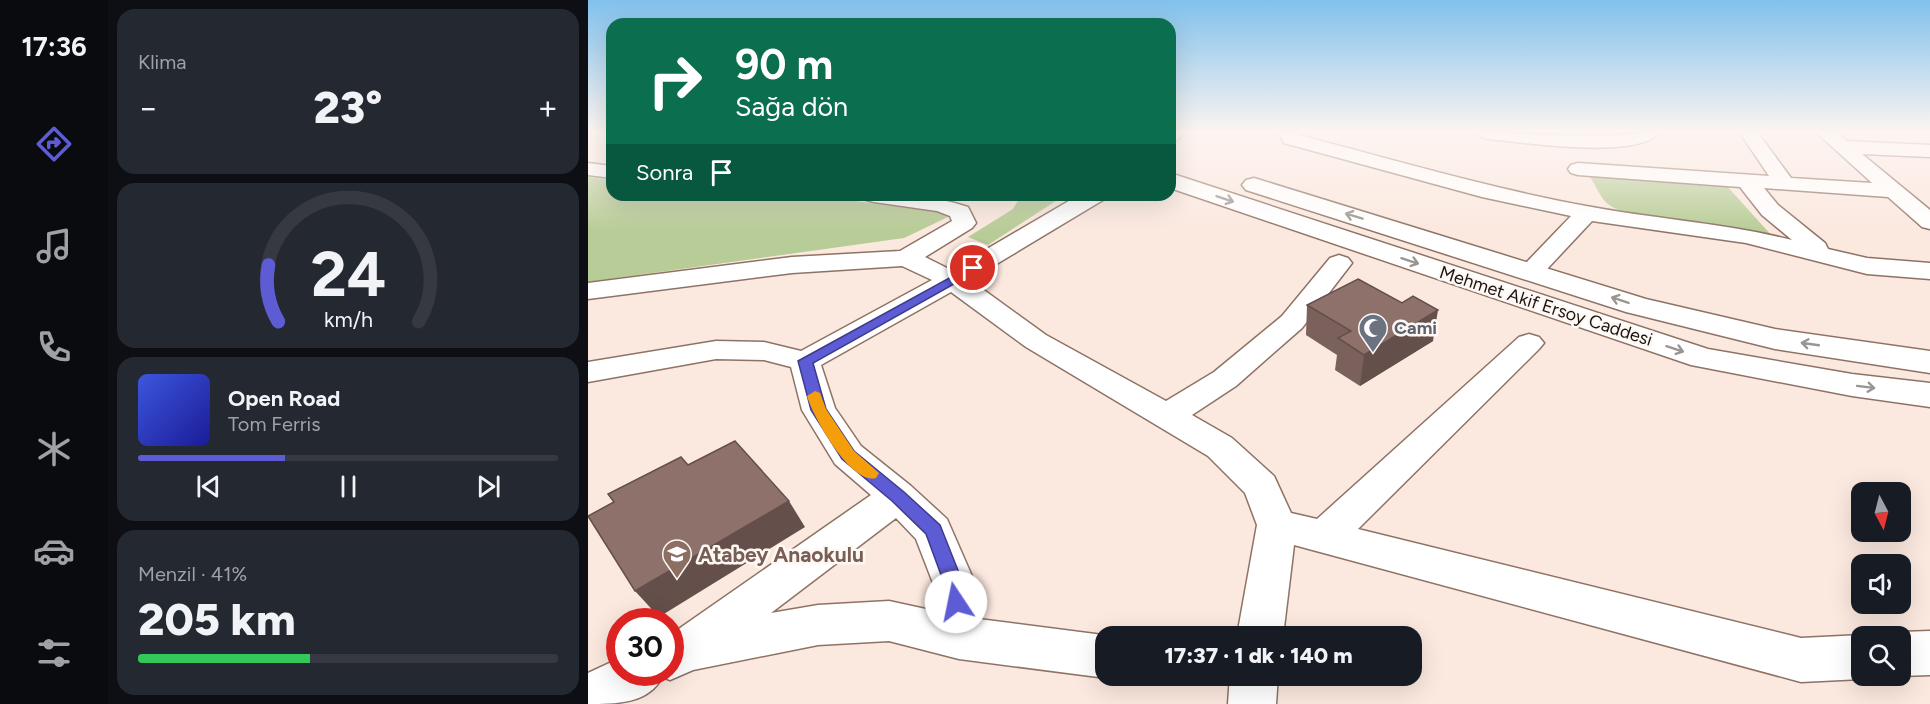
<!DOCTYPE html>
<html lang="tr">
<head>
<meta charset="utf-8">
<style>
  body { margin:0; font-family:Figtree,sans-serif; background:#242831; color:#f1f3f6; height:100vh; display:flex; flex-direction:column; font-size:22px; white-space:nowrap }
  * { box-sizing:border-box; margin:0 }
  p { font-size:20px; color:#9ea1a6 }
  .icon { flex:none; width:33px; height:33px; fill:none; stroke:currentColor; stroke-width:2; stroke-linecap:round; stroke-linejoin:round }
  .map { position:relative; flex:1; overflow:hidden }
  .details { display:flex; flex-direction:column; gap:9px; padding:9px; background:#0d0f14; width:480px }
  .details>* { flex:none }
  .top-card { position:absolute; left:18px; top:18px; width:570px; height:183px; border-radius:18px; box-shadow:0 6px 24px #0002; background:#0b6e4f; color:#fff; overflow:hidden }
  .needle { width:39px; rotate:173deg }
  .tools { position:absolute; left:1263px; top:482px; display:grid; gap:12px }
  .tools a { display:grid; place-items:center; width:60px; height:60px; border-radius:12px; background:#171b24; box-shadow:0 6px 24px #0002; font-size:30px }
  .speed { position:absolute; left:18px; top:608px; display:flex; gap:12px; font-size:30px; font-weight:700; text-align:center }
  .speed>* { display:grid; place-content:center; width:78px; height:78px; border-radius:50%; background:#171b24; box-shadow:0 6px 24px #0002; line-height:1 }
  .speed .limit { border:9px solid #d22; background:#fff; color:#111 }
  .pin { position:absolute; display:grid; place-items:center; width:51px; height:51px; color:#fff; margin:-26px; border:3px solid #fff; border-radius:50%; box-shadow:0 2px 6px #0007 }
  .me { position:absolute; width:66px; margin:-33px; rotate:349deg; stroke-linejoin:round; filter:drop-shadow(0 0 4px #0008) }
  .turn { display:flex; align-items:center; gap:21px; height:126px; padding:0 30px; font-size:27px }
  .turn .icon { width:78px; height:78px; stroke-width:2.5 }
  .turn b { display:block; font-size:42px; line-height:51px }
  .then { display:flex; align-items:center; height:57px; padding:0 30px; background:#0003; gap:12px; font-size:22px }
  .big { font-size:45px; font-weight:800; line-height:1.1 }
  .details .card { flex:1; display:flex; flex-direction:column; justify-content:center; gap:9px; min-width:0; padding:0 21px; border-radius:18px; background:#242831 }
  .details .dial { align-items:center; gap:0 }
  .dial svg { height:156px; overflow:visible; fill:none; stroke:#363941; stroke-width:7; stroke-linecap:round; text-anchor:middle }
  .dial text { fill:#f1f3f6; stroke:none }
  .song { display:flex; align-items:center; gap:18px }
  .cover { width:72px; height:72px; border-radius:9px; background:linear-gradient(135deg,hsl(230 70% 55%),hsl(240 70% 35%)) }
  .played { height:6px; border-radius:3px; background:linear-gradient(90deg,#5e5cd5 35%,#363941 35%) }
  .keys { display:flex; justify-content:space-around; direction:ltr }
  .heat { display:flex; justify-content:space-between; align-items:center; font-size:33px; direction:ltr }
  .charge { height:9px; border-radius:4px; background:linear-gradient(90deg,#34c759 41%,#363941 0) }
  .trip { position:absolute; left:507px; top:626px; width:327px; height:60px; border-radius:18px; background:#171b24; box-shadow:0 6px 24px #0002; font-weight:800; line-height:60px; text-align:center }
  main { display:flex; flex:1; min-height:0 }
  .tab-bar { display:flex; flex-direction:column; width:108px; justify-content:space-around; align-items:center; background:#090b0e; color:#9ea1a6 }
  .tab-bar .icon { width:42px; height:42px }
  .tab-bar .selected { color:#5e5cd5 }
  .tab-bar b { font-size:27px; color:#f1f3f6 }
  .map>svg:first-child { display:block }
</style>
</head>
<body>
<main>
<nav class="tab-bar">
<b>17:36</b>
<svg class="icon selected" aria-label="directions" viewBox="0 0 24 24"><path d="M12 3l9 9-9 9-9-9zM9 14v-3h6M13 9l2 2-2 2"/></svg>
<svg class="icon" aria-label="music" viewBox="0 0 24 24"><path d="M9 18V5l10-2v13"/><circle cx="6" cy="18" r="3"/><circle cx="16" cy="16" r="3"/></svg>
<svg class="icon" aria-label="phone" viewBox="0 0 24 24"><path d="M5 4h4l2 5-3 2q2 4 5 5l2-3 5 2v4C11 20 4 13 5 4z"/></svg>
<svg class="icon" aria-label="climate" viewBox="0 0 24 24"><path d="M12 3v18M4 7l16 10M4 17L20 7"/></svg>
<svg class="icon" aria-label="car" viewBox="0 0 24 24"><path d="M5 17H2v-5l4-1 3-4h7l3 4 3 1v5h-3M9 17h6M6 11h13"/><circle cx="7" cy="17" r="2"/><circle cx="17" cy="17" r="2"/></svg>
<svg class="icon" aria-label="filters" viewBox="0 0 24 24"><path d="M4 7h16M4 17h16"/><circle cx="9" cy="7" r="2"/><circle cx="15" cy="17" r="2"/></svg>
</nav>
<section class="details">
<div class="card"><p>Klima</p>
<div class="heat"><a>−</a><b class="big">23°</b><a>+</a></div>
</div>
<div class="card dial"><svg viewBox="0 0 100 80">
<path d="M14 69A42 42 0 1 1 86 69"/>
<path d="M14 69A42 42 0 0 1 9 40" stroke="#5e5cd5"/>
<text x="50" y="56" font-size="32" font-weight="700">24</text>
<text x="50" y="72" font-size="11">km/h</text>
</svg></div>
<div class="card">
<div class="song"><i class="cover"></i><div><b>Open Road</b><p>Tom Ferris</p></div></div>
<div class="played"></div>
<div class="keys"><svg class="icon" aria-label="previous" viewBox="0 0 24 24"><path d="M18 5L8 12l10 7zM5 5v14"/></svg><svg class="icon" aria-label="pause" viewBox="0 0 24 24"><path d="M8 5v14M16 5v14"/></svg><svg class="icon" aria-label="next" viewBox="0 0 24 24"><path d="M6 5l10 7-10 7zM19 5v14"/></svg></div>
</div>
<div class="card"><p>Menzil · 41%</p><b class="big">205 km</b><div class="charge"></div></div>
</section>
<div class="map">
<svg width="1342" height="704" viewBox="0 0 1342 704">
  <rect width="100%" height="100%" fill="#fbe8df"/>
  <path fill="#b7cc96" d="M1001 175 1138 185 1184 236 1043 214C1014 206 1016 200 1001 175Z
    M0 177 24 180V195H224L348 212 360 217 316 238 0 282Z
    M428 195H477L400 245 380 237 425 209 431 199Z"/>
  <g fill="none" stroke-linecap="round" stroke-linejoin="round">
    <g stroke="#8e7365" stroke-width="3">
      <path id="street" d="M693 133H712L711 135C806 160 901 188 998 206 1066 219 1136 223 1204 240L1174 215 1152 187 990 175 983 173 980 169 983 165 990 163 1181 176 1152 133H1170L1203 178 1284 183 1229 133H1249L1259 141 1342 145V157L1274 154 1342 210V229L1334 227 1300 197 1176 188 1190 205 1237 243 1240 249 1279 258 1342 263V279L1279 274 1158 243 1004 221 960 268 956 277 947 280 938 277 934 272 935 266 983 216 894 197 696 143 692 135Z
        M891 133 1010 136 1070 133C1051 160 932 142 900 139L893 137Z
        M0 163 24 166V178L0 175Z
        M275 195C312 195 345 195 380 207L388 223 384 228 337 257 363 270 491 195H518L515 200 382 280 458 335 578 401 626 372 694 316 742 258 751 255 760 258 764 263 714 328 648 386 604 415 644 438 686 476 703 513 729 519 931 337 941 334 951 337 956 343 951 349 770 529 1213 638 1274 635 1276 636H1274V675H1284L1274 679 1213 682 706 545 695 636H649L669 525 657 493 620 456 438 347 363 292 233 365 247 408 273 446 323 486 359 519 387 583 391 619 523 636H518V675H525L518 678 371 659 301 641 230 645 105 670 82 680 74 677C61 704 27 704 0 704V673L32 658V672H82V635L283 495 247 464 214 410 203 367 176 360 128 359 0 382V362L128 341 176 342 213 351 344 280 314 266 204 273 0 299V283L204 257 312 251 364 221 362 216 349 211 286 202 278 200ZM308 518 328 539 345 583 347 611 301 601 230 605 183 613Z
        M1342 631V675L1312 676 1310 675H1312V636H1303L1312 632Z
        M642 675H690L688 704H640Z"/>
    </g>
    <g stroke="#8e7365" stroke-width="3">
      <path id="secondary" d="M582 133H596L589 140 582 142Z"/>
    </g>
    <g stroke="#8e7365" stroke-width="3">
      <path id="primary" d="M582 173 1120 349 1264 374 1342 383V407L1264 396 1103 365 582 188Z
        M666 178 1058 299 1187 329 1342 351V373L1187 349 1038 312 658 190 654 185 658 180Z"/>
    </g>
    <use href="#street" fill="#fff" fill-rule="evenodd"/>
    <use href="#secondary" fill="#fff" fill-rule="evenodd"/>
    <use href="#primary" fill="#fff" fill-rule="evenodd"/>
  </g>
  <path fill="#7b615c" d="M719 305 845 341 772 386 747 370 749 355 718 335Z"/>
  <path fill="#644f4b" d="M850 310 845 341 772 386 776 355Z
    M201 501 217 527 71 617 47 591Z"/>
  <path fill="#8f716b" stroke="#644f4b" stroke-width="1.5" d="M770 279 814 303 825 296 850 310 776 355 750 338 763 331 719 305Z
    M147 441 201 501 47 591 0 516 26 502 20 494 93 457 100 465Z"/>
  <defs><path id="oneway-shaft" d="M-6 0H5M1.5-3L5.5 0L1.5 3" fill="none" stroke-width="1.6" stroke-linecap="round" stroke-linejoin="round" transform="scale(1.5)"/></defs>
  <g stroke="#999593">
    <use href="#oneway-shaft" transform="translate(637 199) rotate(18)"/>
    <use href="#oneway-shaft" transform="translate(766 216) rotate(-163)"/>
    <use href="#oneway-shaft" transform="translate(822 261) rotate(18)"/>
    <use href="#oneway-shaft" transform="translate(1032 300) rotate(-162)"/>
    <use href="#oneway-shaft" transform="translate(1222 344) rotate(-172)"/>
    <use href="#oneway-shaft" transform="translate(1087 349) rotate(18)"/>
    <use href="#oneway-shaft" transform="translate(1278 387) rotate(7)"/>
  </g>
  <linearGradient id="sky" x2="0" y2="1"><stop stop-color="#81c1ec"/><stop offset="0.57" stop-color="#fdf5f1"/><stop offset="1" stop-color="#fdf5f1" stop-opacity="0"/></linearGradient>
  <rect width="1342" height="232" fill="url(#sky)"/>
  <path fill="#5e5cd5" stroke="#3d3c8a" stroke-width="1.5" d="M385 265 389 266V271L225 363 238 409 266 451 316 492 352 525 375 583 377 602 374 608 368 610 361 608 356 583 338 534 304 501 254 459 223 410 210 361Z"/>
  <path fill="#f59e0b" d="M227 391 232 393 238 409 266 451 291 473 288 478C263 485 225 417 219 396Z"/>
  <defs>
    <g id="mosque-pin" transform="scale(1.5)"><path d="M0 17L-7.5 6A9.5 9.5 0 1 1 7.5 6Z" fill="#6b7280" stroke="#fef8f5"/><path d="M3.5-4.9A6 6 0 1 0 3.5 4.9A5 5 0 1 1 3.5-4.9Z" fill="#fff"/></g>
    <g id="school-pin" transform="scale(1.5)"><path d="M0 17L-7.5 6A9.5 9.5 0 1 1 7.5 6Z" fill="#8d6e63" stroke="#fef8f5"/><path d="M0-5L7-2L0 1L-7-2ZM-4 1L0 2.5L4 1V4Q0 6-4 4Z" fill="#fff"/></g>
  </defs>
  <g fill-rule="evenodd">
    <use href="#mosque-pin" x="785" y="328"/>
    <use href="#school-pin" x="89" y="554"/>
  </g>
  <g text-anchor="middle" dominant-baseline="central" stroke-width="5" stroke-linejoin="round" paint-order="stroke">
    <g font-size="18" fill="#1d130e" stroke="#fef8f5">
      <text transform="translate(958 306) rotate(18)">Mehmet Akif Ersoy Caddesi</text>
    </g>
    <g font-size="18" font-weight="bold" fill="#5b616d" stroke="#fef8f5" text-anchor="start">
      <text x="806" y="328">Cami</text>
    </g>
    <g font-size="21" font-weight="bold" fill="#785e54" stroke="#fef8f5" text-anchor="start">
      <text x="110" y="554">Atabey Anaokulu</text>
    </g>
  </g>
</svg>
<div class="tools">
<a><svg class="needle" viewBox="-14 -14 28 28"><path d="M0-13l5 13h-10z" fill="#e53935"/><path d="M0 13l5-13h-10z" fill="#9ea1a6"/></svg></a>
<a><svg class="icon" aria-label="sound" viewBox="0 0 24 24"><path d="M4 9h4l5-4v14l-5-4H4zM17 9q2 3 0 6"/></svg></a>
<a><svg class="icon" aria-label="search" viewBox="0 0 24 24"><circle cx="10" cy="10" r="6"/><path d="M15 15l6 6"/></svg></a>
</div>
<div class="speed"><div class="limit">30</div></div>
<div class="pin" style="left:385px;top:268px;background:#d93025"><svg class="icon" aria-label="arrive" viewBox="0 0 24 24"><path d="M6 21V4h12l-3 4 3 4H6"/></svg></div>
<svg class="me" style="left:368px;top:602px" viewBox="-20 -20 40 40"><circle r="19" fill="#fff"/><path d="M0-13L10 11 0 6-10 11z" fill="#5e5cd5"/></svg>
<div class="trip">17:37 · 1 dk · 140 m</div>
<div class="top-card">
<div class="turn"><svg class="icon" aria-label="right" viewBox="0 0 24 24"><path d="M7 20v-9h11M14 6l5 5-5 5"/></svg><div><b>90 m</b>Sağa dön</div></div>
<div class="then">Sonra<svg class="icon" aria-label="arrive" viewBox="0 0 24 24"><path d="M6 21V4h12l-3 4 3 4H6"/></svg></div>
</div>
</div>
</main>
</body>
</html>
